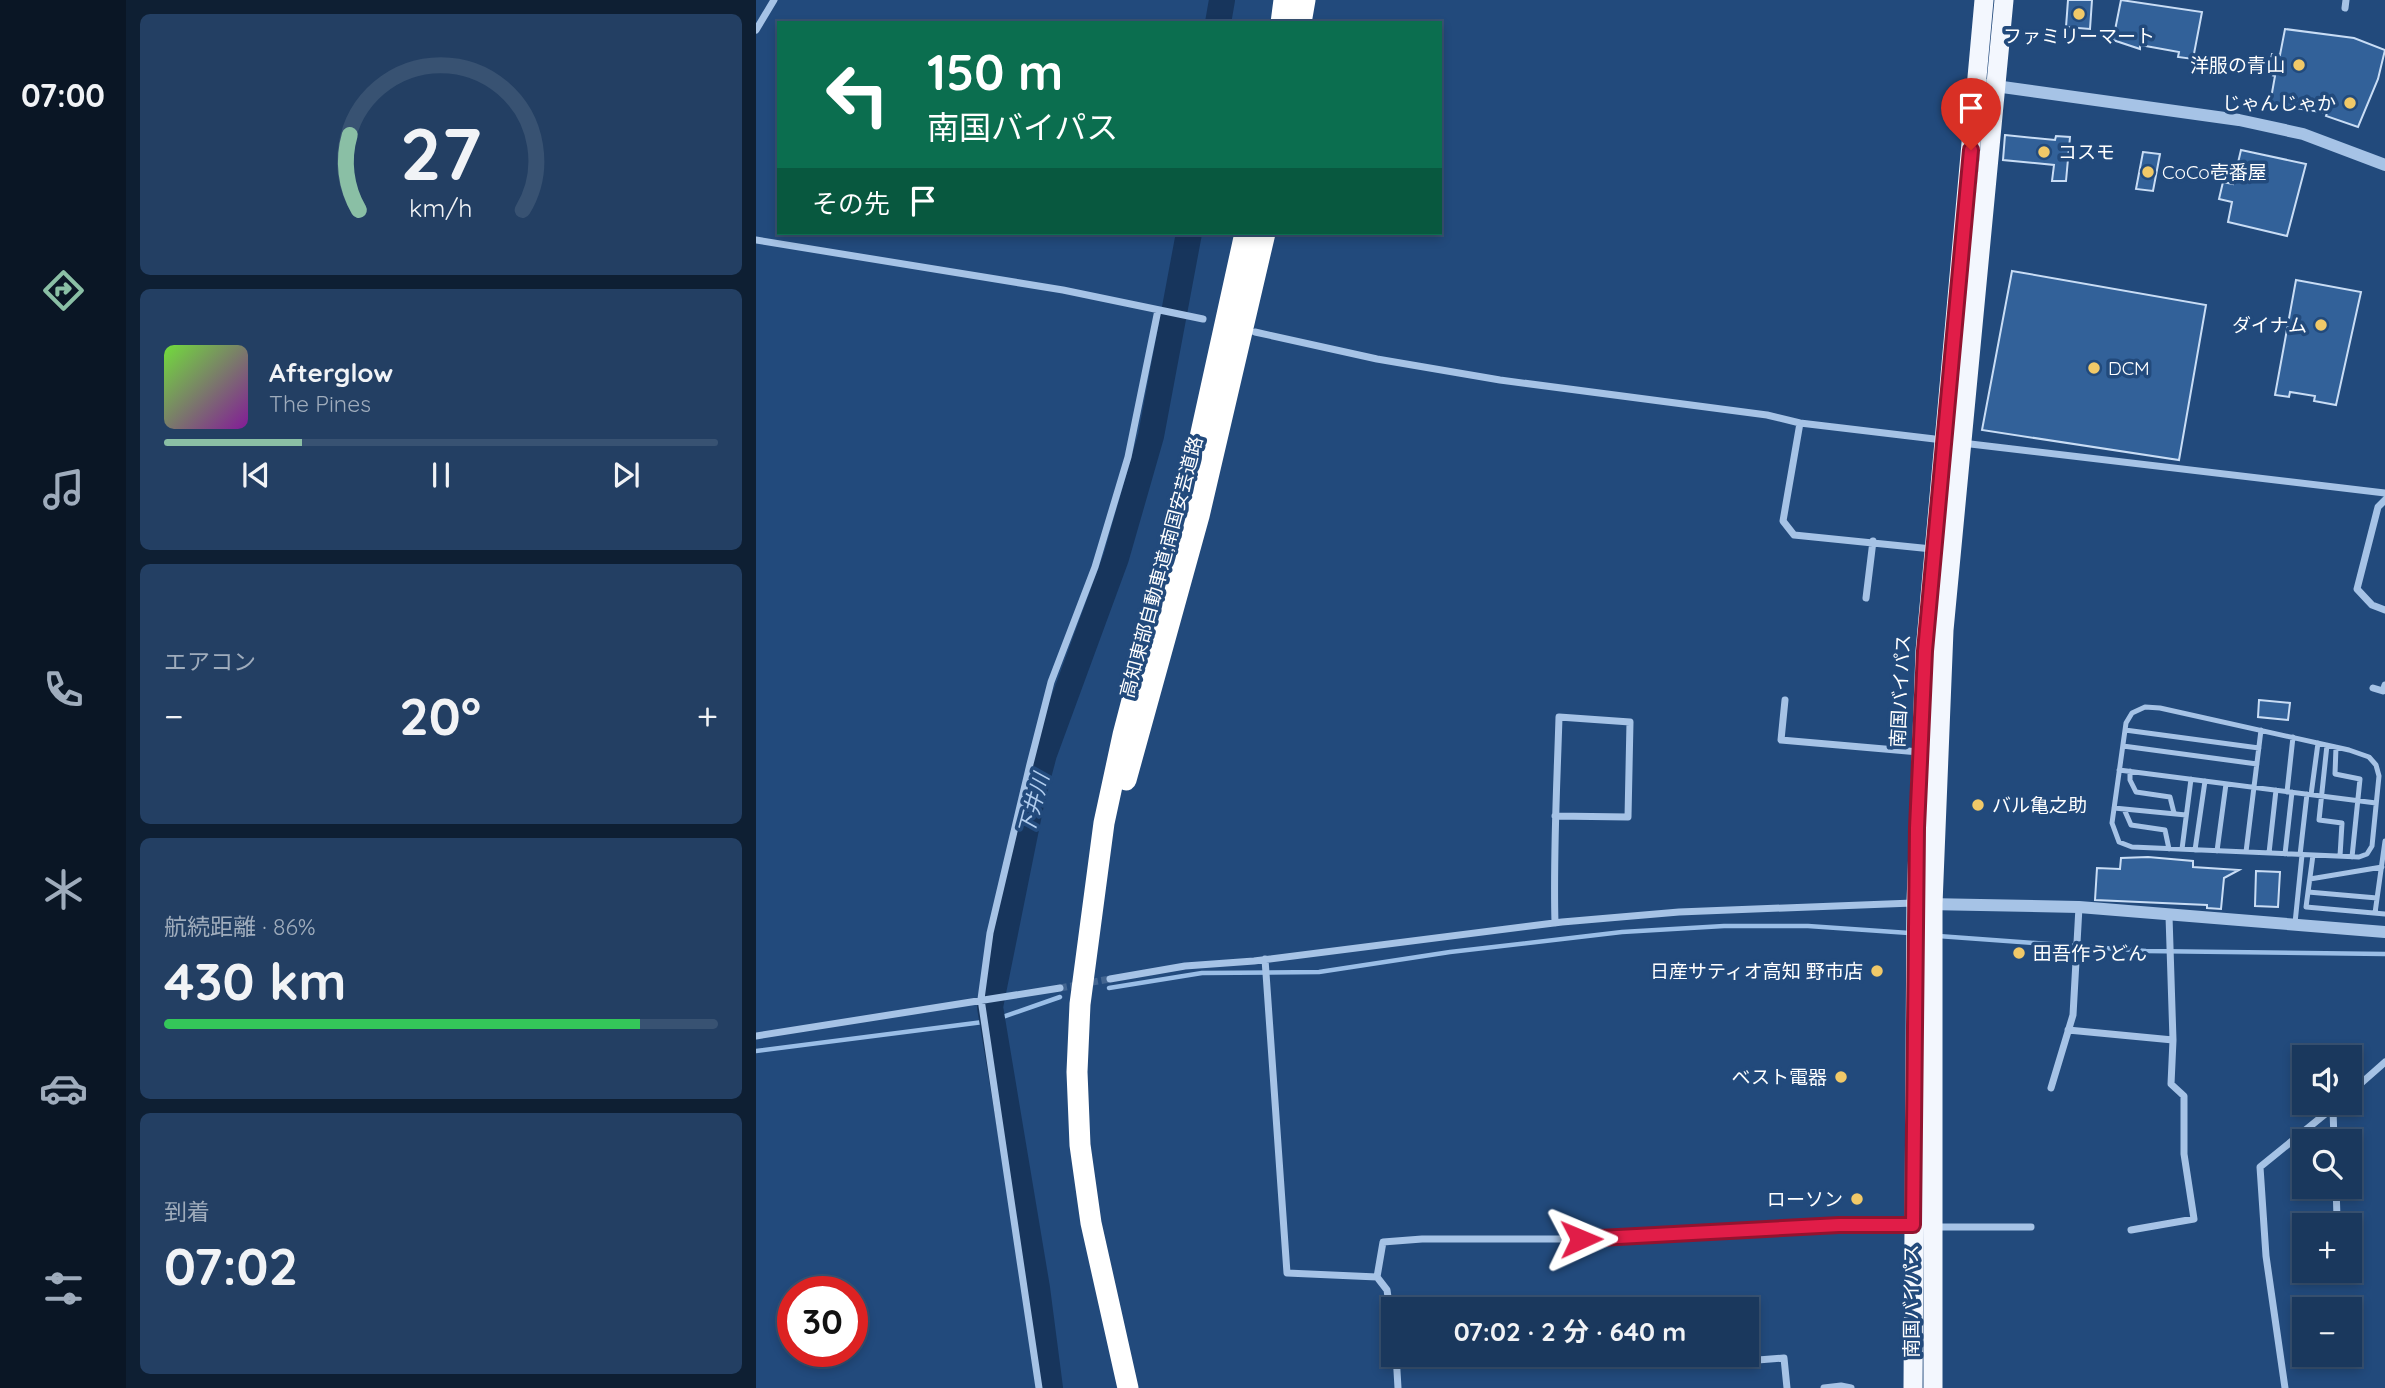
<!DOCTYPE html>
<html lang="ja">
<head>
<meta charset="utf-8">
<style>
  body { margin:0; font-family:Quicksand,"Noto Sans JP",sans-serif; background:#233f63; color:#f1f3f6; height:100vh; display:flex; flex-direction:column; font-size:26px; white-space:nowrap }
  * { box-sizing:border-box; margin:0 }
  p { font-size:23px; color:#9facbc }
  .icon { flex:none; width:38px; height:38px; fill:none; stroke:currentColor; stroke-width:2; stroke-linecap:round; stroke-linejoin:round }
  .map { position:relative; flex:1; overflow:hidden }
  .details { display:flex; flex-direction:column; gap:14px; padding:14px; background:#0e1f33; width:630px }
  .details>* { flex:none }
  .banner { position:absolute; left:21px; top:21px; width:665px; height:214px; border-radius:0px; box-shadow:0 4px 10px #0003,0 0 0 2px #385272; background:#0b6e4f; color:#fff; overflow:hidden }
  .fabs { position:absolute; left:1536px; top:1045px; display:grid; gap:14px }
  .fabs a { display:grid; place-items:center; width:70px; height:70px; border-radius:0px; background:#1a385d; box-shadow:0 4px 10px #0003,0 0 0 2px #385272; font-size:35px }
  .speed { position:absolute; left:21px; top:1276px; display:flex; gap:14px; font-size:35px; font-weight:700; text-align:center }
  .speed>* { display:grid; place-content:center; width:91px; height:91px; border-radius:50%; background:#1a385d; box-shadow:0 4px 10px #0003,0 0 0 2px #385272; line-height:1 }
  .speed .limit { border:10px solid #d22; background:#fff; color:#111 }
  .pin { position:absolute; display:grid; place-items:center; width:60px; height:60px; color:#fff; margin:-72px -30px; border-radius:50% 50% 50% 0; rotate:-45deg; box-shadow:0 0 7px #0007 }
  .pin .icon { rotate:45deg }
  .me { position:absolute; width:77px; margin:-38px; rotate:89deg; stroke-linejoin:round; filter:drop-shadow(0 0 5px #0008) }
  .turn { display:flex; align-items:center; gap:24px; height:147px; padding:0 35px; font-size:32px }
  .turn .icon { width:91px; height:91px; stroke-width:2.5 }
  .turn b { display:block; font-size:49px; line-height:60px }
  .then { display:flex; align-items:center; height:66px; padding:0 35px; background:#0003; gap:14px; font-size:26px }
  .big { font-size:52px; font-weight:700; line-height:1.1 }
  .details .tile { flex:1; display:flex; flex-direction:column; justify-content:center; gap:10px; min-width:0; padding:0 24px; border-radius:10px; background:#233f63 }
  .details .dial { align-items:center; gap:0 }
  .dial svg { height:182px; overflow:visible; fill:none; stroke:#385272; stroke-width:7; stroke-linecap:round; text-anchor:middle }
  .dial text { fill:#f1f3f6; stroke:none }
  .song { display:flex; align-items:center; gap:21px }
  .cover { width:84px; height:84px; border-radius:10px; background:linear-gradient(135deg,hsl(100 70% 55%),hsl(290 70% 35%)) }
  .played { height:7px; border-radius:4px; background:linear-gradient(90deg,#8abfa5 25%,#385272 25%) }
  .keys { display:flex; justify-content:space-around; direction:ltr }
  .heat { display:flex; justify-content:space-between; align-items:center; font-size:38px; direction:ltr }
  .charge { height:10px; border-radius:5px; background:linear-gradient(90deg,#34c759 86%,#385272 0) }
  .trip { position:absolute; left:625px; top:1297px; width:378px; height:70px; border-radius:0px; background:#1a385d; box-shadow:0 4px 10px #0003,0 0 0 2px #385272; font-weight:700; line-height:70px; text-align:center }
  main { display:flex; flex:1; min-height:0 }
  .menu { display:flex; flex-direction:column; width:126px; justify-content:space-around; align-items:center; background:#0a1625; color:#9facbc }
  .menu .icon { width:49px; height:49px }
  .menu .selected { color:#8abfa5 }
  .menu b { font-size:32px; color:#f1f3f6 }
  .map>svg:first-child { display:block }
</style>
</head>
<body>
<main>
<nav class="menu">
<b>07:00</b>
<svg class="icon selected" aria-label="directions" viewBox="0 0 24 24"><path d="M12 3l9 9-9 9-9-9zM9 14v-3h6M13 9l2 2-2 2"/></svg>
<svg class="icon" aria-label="music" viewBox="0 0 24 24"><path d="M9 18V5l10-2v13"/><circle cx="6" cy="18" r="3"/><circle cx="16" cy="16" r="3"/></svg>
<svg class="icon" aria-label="phone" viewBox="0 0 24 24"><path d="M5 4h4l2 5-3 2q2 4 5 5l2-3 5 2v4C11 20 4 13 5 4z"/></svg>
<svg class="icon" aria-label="climate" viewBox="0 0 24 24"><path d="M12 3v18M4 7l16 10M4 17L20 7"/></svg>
<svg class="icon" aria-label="car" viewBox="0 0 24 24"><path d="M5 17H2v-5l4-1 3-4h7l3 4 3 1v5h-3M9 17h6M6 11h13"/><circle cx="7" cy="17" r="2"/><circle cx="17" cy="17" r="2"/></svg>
<svg class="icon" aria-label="filters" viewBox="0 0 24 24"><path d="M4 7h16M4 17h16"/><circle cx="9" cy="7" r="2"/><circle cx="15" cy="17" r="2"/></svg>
</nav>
<section class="details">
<div class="tile dial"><svg viewBox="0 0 100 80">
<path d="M14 69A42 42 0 1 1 86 69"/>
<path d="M14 69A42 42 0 0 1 10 36" stroke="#8abfa5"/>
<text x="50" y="56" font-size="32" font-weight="700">27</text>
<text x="50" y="72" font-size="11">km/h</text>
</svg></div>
<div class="tile">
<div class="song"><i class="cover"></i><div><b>Afterglow</b><p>The Pines</p></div></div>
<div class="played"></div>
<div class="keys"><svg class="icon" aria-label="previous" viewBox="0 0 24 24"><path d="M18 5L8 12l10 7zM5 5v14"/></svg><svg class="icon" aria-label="pause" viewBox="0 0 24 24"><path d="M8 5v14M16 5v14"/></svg><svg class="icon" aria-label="next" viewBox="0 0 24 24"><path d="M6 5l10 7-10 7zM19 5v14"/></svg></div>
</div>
<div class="tile"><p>エアコン</p>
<div class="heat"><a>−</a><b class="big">20°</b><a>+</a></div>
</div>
<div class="tile"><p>航続距離 · 86%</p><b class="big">430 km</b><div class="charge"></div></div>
<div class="tile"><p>到着</p><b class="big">07:02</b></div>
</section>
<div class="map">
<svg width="1629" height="1388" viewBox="0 0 1629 1388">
  <rect width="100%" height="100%" fill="#224a7c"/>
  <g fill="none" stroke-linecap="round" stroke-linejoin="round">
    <path stroke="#9abee7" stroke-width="4.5" d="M1182 936 1390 951 1629 954
      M353 988 446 973 563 972 694 952 866 932 968 926H1052L1153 933
      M0 1051 235 1021 304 997"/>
    <path stroke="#17355c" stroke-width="26" d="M462 23 466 0
      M294 1388 281 1288 234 1007 276 799 288 754 360 558 395 436 433 233"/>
  </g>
  <path fill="#326199" stroke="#c9ddf5" stroke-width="2" d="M1312 0H1336L1334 29 1310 27Z
    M1365 0 1446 12 1437 59 1422 57 1423 52 1384 45V49L1357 40Z
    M1529 29 1598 38 1629 50 1622 79 1602 127 1570 116 1571 113 1514 104 1519 76 1512 74 1516 54 1524 55Z
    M1249 135 1299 140 1300 136 1314 137 1310 181H1296L1298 165 1247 160Z
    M1485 150 1550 164 1531 236 1472 222 1476 202 1463 199 1467 182 1477 184Z
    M1387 152 1404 154 1397 191 1380 189Z
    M1256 271 1450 305 1423 460 1226 430Z
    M1540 280 1605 292 1580 405 1558 401 1559 396 1534 392 1533 397 1519 395Z
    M1503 700 1534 703 1532 720 1502 717Z
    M1392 857 1437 861V867L1483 870 1468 878 1465 909 1451 908V905L1339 900 1341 868 1364 869 1365 858Z
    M1500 871 1524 872 1522 907 1499 906Z"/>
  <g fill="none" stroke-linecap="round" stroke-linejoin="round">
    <path stroke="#436590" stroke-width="7" stroke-dasharray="7 3.5" stroke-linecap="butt" d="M304 988 354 979"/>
    <path stroke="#a6c3e6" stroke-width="5" d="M1389 707 1404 708 1593 750 1613 757 1620 765 1623 776 1616 846 1611 854 1603 857 1376 847 1363 842 1356 823 1370 723 1376 713Z
      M1369 730 1503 748
      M1571 745 1563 820 1586 823 1584 856
      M1367 746 1501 764
      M1580 747 1579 774 1604 779 1596 857
      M1363 770 1620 803
      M1374 771V780L1380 792 1414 797 1418 813
      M1531 792 1537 737
      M1555 795 1562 743
      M1358 808 1430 815
      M1368 809 1375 825 1409 830 1413 849
      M1426 849 1435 779
      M1439 850 1449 781
      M1461 851 1470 784
      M1490 852 1505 730
      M1513 853 1520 790
      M1529 854 1536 792
      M1544 855 1551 794
      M1557 855 1550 907 1629 914
      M1554 879 1626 867
      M1552 892 1621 898
      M1619 913 1629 841
      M1539 923 1546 855"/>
    <path stroke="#a6c3e6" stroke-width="7" d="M1589 8 1590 0
      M0 30 18 0
      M0 240 307 290 447 319
      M499 332 621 359 744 380 1011 415 1044 423 1187 440
      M1044 423 1027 521 1038 535 1176 549
      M1206 443 1629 493
      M1629 500 1622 507 1601 589 1616 605 1629 610
      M1110 598 1117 541
      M1617 688 1627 691 1629 685
      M1029 700 1025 740 1163 752
      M799 923C797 854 801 785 803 717L874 722 872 817 799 816
      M509 959 531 1273 621 1277
      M354 979 429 966 498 961 806 922 923 912 1157 903
      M1312 1030 1417 1040 1413 916
      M0 1036 304 988
      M1295 1088 1317 1015 1323 907
      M1594 1093 1629 1062
      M1577 1109 1578 1141
      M1580 1186 1581 1218
      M1177 1227H1275
      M1375 1230 1438 1219 1428 1154V1096L1415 1084 1417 1040
      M637 1331 631 1290 621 1277 627 1242 666 1239H851L1083 1225H1155
      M640 1354 642 1388
      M976 1362 1028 1358 1031 1388
      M283 1388 225 999 234 933 274 764 295 682 339 567 372 457 402 310
      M1068 1388 1085 1386 1095 1388
      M1529 1388 1510 1256 1504 1167 1584 1102"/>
    <path stroke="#a6c3e6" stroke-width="12" d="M1232 85 1483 120 1547 134 1629 165
      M1171 904 1323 907 1629 932"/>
    <path stroke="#f3f7fe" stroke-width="19" d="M1157 1388 1160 903 1169 651 1228 0
      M1177 1388V904L1188 630 1248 0"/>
    <path stroke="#fff" stroke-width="21" d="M525 23 528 0
      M545 23 549 0
      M370 780 443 516 509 233
      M372 1388 335 1223 324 1145 321 1072 324 1004 348 823 367 735 441 451 489 233"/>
  </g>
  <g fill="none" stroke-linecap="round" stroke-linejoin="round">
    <g stroke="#92132f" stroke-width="18">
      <path id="route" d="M825 1239 1083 1225H1157L1161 828 1169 651 1215 150"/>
    </g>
    <use href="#route" stroke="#e11d48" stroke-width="12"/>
  </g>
  <g fill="#f1c968" stroke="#224a7c" stroke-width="2.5">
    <circle cx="1323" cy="14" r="7"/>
    <circle cx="1543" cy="65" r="7"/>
    <circle cx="1594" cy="103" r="7"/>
    <circle cx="1288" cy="152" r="7"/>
    <circle cx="1392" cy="172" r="7"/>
    <circle cx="1565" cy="325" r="7"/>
    <circle cx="1338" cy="368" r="7"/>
    <circle cx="1222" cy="805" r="7"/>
    <circle cx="1263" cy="953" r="7"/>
    <circle cx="1121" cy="971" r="7"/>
    <circle cx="1085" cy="1077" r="7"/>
    <circle cx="1101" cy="1199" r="7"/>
  </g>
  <g text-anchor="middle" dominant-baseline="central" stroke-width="7" stroke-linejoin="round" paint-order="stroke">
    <g font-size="19" fill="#fff" stroke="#224a7c" text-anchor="end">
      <text x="1323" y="36" text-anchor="middle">ファミリーマート</text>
      <text x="1529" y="65">洋服の青山</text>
      <text x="1580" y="103">じゃんじゃか</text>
      <text x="1302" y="152" text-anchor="start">コスモ</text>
      <text x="1406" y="172" text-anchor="start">CoCo壱番屋</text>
      <text x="1551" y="325">ダイナム</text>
      <text x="1352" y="368" text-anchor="start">DCM</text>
      <text x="1236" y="805" text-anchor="start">バル亀之助</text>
      <text x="1277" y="953" text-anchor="start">田吾作うどん</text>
      <text x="1107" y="971">日産サティオ高知 野市店</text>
      <text x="1071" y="1077">ベスト電器</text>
      <text x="1087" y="1199">ローソン</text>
    </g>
    <g font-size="19" fill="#fff" stroke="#224a7c">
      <text transform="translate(405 567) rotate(-75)">高知東部自動車道;南国安芸道路</text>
      <text transform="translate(1144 691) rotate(-87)">南国バイパス</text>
      <text transform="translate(1155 1301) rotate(-90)">南国バイパス</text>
    </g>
    <g font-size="21" font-style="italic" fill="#b1cdee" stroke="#224a7c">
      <text transform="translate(277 804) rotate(-75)">下井川</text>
    </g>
  </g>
</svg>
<div class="fabs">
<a><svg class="icon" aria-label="sound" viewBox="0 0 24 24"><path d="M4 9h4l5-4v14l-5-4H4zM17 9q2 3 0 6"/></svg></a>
<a><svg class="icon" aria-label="search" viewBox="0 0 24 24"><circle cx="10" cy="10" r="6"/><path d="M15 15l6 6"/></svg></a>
<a>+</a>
<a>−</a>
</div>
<div class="speed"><div class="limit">30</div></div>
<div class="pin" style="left:1215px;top:150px;background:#d93025"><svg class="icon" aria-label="arrive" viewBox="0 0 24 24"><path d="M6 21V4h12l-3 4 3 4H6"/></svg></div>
<svg class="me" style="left:825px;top:1239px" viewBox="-20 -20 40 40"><path d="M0-17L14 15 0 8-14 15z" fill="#e11d48" stroke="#fff" stroke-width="4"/></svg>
<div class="trip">07:02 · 2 分 · 640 m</div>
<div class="banner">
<div class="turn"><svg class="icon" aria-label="left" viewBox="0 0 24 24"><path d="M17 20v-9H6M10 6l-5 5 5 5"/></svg><div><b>150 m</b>南国バイパス</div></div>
<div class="then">その先<svg class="icon" aria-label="arrive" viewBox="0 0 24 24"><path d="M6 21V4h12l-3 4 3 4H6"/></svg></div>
</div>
</div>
</main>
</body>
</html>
